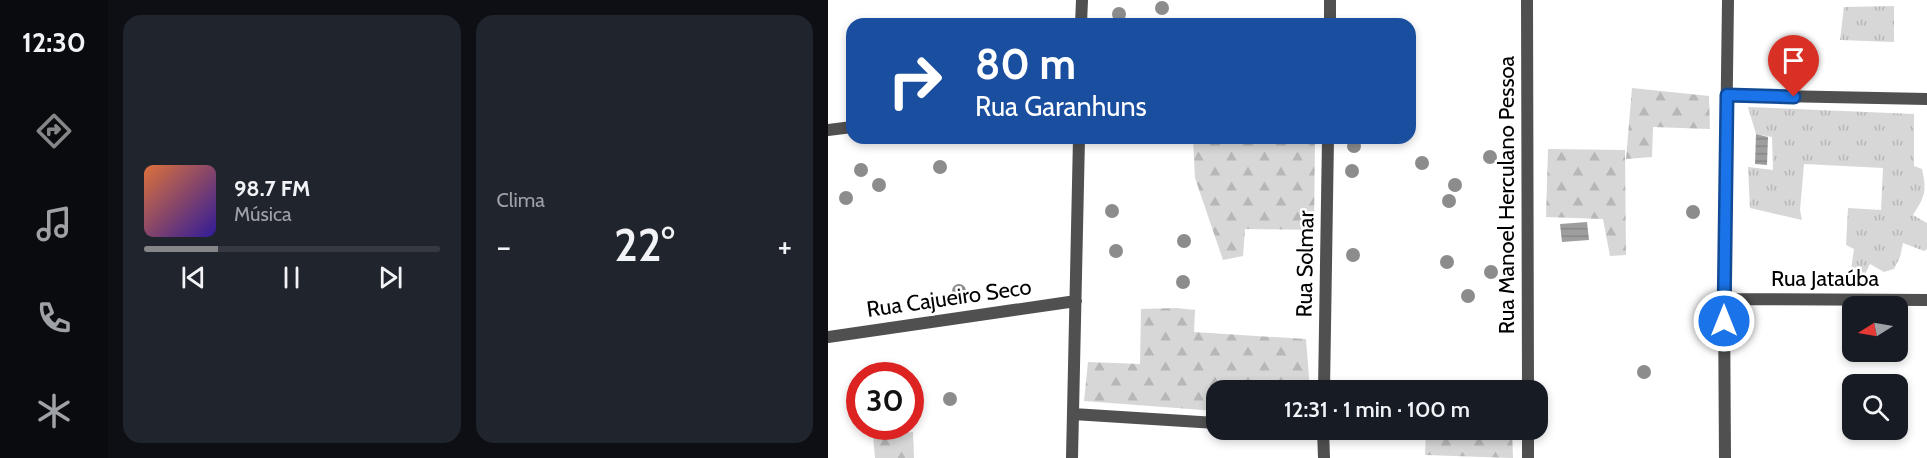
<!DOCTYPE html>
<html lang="pt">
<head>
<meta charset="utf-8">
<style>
  body { margin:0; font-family:Cabin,sans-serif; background:#20242c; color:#f1f3f6; height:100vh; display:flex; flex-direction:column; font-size:22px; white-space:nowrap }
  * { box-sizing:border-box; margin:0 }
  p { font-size:20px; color:#9ea1a6 }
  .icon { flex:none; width:33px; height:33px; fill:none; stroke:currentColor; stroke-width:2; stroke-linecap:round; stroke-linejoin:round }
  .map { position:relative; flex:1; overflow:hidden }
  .panel { display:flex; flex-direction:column; gap:15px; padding:15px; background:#0d0f14; width:720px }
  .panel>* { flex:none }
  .top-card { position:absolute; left:18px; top:18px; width:570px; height:126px; border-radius:18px; box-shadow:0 3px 9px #0003; background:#1a4fa0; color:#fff; overflow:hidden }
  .needle { width:39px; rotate:259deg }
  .controls { position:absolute; left:1014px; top:296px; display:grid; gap:12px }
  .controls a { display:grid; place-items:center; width:66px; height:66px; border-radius:12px; background:#171b24; box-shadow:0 3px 9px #0003; font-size:30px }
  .speed { position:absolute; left:18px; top:362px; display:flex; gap:12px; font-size:30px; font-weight:700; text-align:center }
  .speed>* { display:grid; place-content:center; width:78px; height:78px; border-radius:50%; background:#171b24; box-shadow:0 3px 9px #0003; line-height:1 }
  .speed .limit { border:9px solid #d22; background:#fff; color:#111 }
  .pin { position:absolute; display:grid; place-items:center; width:51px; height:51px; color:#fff; margin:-62px -26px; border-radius:50% 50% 50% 0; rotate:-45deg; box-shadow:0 0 6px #0007 }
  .pin .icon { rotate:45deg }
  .me { position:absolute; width:66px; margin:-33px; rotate:0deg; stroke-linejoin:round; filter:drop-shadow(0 0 4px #0008) }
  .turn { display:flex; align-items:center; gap:21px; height:126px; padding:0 30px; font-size:27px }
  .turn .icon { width:78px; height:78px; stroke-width:2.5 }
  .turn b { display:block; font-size:42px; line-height:51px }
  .big { font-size:45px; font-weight:600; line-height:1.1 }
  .panel .tile { flex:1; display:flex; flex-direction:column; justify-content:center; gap:9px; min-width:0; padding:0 21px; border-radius:18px; background:#20242c }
  .song { display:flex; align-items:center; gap:18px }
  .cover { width:72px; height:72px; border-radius:9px; background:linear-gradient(135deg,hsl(20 70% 55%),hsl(250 70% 35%)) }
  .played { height:6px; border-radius:3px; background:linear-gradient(90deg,#858687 25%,#363941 25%) }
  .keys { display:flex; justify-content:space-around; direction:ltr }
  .heat { display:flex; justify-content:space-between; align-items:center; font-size:33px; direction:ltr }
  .panel .tiles { flex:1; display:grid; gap:15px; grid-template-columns:repeat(2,1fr) }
  .trip { position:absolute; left:378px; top:380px; width:342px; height:60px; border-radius:18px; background:#171b24; box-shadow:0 3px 9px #0003; font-weight:600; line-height:60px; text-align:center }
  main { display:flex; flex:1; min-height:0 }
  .menu { display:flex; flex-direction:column; width:108px; justify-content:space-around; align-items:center; background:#090b0e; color:#9ea1a6 }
  .menu .icon { width:42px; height:42px }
  .menu .active { color:#858687 }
  .menu b { font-size:27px; color:#f1f3f6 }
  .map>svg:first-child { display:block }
</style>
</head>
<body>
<main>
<nav class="menu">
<b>12:30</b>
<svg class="icon active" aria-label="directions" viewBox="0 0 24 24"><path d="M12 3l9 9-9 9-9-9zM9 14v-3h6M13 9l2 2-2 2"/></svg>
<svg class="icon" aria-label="music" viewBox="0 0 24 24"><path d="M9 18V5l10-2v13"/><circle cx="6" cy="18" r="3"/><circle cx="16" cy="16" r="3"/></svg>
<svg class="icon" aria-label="phone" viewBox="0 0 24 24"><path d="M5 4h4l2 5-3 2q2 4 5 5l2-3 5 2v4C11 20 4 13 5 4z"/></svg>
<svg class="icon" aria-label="climate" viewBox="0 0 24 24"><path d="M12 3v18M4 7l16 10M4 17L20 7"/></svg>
</nav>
<section class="panel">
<div class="tiles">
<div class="tile">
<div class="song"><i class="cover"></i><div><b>98.7 FM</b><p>Música</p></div></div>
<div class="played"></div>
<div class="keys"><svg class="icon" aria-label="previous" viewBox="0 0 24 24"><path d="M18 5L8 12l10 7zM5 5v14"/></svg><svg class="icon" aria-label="pause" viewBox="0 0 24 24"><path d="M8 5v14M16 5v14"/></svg><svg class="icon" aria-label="next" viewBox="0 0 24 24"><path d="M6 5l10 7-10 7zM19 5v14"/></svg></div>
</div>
<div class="tile"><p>Clima</p>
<div class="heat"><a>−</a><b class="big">22°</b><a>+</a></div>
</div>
</div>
</section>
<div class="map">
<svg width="1099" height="458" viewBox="0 0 1099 458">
  <defs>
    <pattern id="grass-tufts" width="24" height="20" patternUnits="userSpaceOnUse" patternTransform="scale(1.5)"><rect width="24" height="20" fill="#d7d7d7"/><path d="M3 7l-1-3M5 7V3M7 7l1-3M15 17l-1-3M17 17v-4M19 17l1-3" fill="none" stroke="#b7b7b7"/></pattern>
    <pattern id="forest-firs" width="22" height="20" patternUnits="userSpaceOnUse" patternTransform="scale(1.5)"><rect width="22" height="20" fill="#d7d7d7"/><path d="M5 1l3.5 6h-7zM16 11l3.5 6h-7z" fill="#b7b7b7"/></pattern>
    <pattern id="water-rules" width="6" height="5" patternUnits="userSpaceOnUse" patternTransform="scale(1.5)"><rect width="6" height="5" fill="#9e9e9e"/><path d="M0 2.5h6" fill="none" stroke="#868686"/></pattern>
  </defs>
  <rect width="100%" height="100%" fill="#fff"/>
  <path fill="url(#grass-tufts)" d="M1066 6V42L1012 40 1016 7Z
    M920 107 1086 114V166L1094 169C1099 191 1097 196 1085 215L1099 223V249L1096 251 1075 243 1072 257 1066 269 1056 272 1042 264 1031 286 1007 288 1011 277H1022L1026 249 1018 245 1020 208 1053 210 1055 168 976 164 972 210 974 220 922 208 920 167 945 170 944 137 928 134Z"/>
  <path fill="url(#forest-firs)" d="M804 88 881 96 882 129 825 127 824 157 798 159Z
    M365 138H487L486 230 417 229 415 256 395 260 367 178Z
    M720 149 797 150 798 255 782 256 775 219 718 217Z
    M349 308 367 310 366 332 478 339 482 390H388V411L256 401 260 362 312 364 313 309Z
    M683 382 684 390H599V385Z
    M598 429H684L685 458 597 455Z
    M85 432 86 458H47L45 436Z"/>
  <path fill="url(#water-rules)" d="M928 134 940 137 939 165 927 164Z
    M759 222 761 240 734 242 732 224Z"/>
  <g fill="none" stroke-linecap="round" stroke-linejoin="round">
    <path stroke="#505050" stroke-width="12" d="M699 0 700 390
      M253 24 254 0
      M502 24V0
      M899 95 1099 99
      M0 130 24 127
      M896 299 1099 300
      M0 337 248 301
      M496 390 500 138
      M245 414 388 423
      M480 429 495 430
      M495 429 496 458
      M700 429V458
      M244 458 251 138
      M897 458 896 299 900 0"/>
  </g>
  <g fill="#8c8c8c">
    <circle cx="334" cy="8" r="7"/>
    <circle cx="291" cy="14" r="7"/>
    <circle cx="526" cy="146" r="7"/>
    <circle cx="662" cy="157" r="7"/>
    <circle cx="594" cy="163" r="7"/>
    <circle cx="112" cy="167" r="7"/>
    <circle cx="33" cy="170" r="7"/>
    <circle cx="524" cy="171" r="7"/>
    <circle cx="51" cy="185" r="7"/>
    <circle cx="627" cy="185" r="7"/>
    <circle cx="18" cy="198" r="7"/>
    <circle cx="621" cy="201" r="7"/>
    <circle cx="284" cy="211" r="7"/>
    <circle cx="865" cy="212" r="7"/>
    <circle cx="356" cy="241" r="7"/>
    <circle cx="288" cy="251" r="7"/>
    <circle cx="525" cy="255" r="7"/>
    <circle cx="619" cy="262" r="7"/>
    <circle cx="663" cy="272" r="7"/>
    <circle cx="355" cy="282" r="7"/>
    <circle cx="131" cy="291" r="7"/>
    <circle cx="640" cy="296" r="7"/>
    <circle cx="816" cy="372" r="7"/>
    <circle cx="122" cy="399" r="7"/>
  </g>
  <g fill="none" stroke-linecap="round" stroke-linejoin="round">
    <g stroke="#114b97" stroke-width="15">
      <path id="route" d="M896 321 899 95 966 97"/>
    </g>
    <use href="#route" stroke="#1a73e8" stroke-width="10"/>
  </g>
  <g text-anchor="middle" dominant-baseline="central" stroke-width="5" stroke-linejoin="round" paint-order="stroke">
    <g font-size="22" fill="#000" stroke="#fff">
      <text transform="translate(678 195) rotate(-90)">Rua Manoel Herculano Pessoa</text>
      <text transform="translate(477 264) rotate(-89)">Rua Solmar</text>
      <text x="997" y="278">Rua Jataúba</text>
      <text transform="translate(121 298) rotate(-8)">Rua Cajueiro Seco</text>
    </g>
  </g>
</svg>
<div class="controls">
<a><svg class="needle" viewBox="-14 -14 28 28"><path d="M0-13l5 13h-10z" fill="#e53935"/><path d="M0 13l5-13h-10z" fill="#9ea1a6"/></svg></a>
<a><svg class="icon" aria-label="search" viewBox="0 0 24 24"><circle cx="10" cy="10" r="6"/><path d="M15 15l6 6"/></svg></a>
</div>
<div class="speed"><div class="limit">30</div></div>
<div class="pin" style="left:966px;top:97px;background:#d93025"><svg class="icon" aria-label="arrive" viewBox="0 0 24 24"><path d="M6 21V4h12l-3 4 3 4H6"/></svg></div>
<svg class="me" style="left:896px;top:321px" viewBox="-20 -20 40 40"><circle r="17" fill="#1a73e8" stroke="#fff" stroke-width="3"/><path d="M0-11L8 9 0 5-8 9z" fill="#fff"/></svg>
<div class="trip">12:31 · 1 min · 100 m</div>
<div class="top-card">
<div class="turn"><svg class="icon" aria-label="right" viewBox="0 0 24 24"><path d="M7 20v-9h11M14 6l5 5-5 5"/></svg><div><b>80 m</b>Rua Garanhuns</div></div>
</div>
</div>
</main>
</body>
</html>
